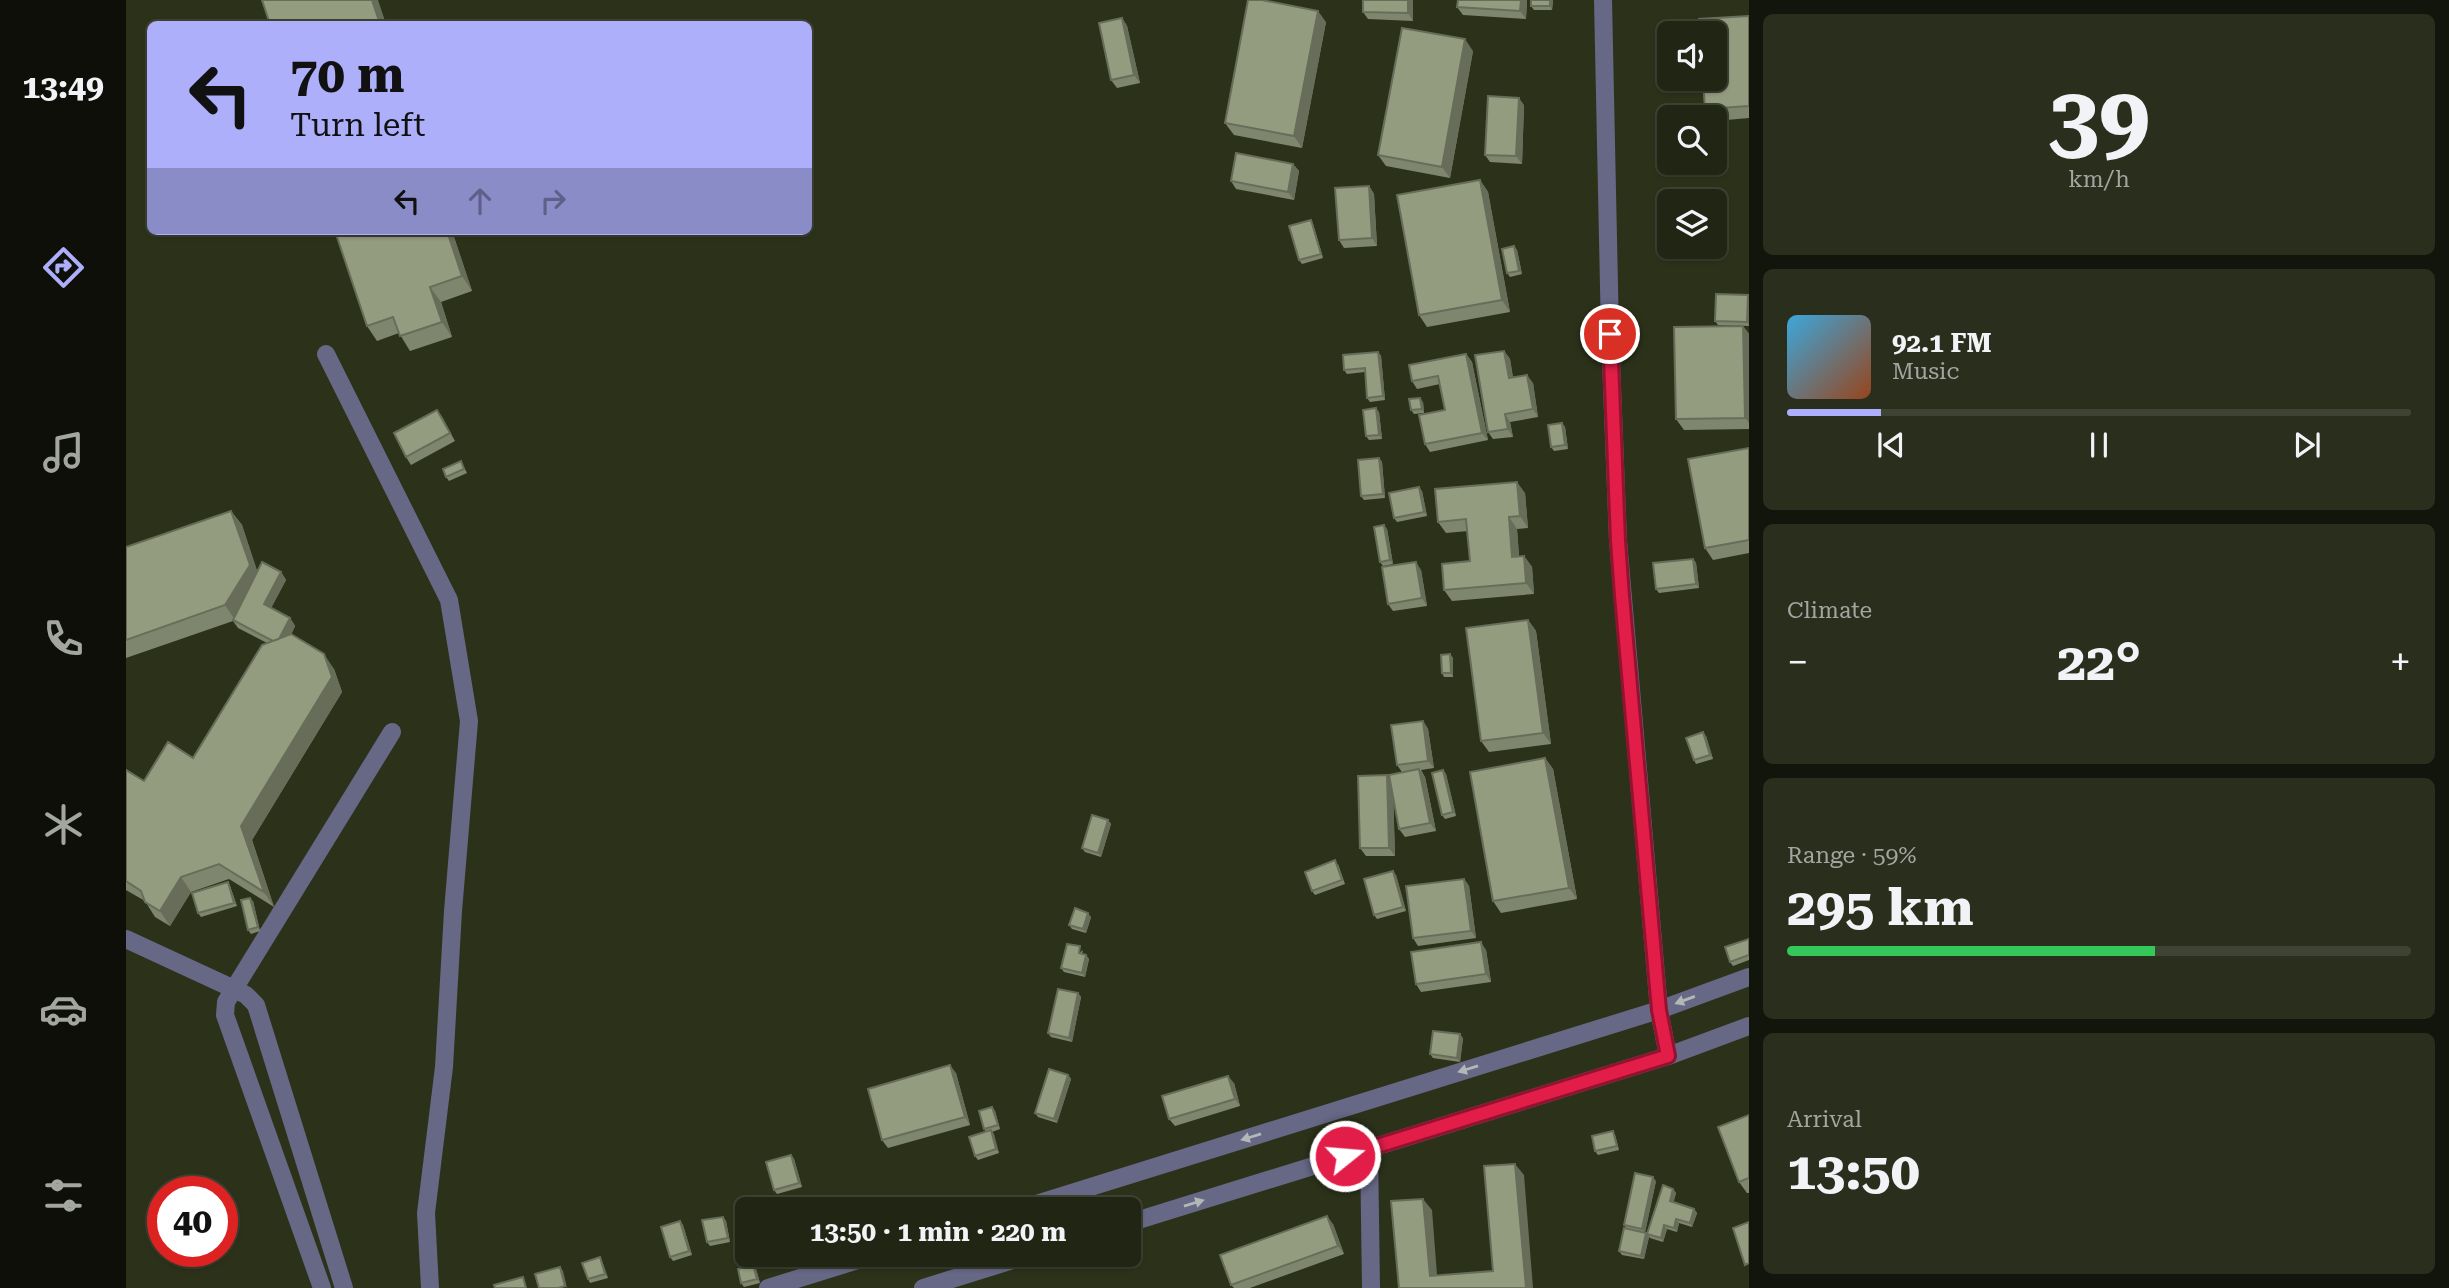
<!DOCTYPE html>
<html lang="en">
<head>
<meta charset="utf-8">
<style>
  body { margin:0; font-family:"Roboto Serif",serif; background:#292e1d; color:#f1f3f6; height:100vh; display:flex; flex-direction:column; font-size:26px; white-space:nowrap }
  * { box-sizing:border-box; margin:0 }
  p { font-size:23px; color:#a2a5a0 }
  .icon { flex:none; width:38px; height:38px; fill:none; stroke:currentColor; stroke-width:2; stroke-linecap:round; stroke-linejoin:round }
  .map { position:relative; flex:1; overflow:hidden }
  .details { display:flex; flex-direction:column; gap:14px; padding:14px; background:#12150b; width:700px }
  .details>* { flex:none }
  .banner { position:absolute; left:21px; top:21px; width:665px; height:214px; border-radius:10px; box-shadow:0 2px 5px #0004,0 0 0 2px #3e4334; background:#adaffb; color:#111; overflow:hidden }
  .fabs { position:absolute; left:1531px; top:21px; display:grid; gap:14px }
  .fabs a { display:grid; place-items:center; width:70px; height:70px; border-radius:10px; background:#212614; box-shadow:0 2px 5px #0004,0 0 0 2px #3e4334; font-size:35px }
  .speed { position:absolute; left:21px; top:1176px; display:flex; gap:14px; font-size:35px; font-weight:700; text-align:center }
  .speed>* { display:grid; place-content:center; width:91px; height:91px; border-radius:50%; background:#212614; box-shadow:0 2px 5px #0004,0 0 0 2px #3e4334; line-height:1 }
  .speed .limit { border:10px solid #d22; background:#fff; color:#111 }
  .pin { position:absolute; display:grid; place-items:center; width:60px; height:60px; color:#fff; margin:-30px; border:4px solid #fff; border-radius:50%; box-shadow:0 2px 7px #0007 }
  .me { position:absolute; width:77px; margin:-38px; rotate:73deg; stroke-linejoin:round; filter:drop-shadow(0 0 5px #0008) }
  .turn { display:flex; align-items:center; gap:24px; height:147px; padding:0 28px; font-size:32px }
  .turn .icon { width:91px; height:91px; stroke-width:2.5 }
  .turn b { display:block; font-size:49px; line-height:60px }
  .lanes { display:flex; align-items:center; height:66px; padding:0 28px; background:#0003; justify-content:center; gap:35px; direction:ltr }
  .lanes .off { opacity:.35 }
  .big { font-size:52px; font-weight:700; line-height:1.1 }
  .details .tile { flex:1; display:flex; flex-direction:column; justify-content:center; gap:10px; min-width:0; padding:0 24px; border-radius:10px; background:#292e1d }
  .details .dial { align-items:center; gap:0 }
  .dial b { font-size:91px; line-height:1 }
  .song { display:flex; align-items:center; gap:21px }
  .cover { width:84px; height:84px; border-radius:10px; background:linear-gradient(135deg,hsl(200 70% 55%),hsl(20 70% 35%)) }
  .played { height:7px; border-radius:4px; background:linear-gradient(90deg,#adaffb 15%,#3e4334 15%) }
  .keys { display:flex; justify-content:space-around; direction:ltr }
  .heat { display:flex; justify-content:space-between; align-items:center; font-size:38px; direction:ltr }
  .charge { height:10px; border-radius:5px; background:linear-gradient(90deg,#34c759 59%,#3e4334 0) }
  .trip { position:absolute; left:609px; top:1197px; width:406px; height:70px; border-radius:10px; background:#212614; box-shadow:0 2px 5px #0004,0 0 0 2px #3e4334; font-weight:700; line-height:70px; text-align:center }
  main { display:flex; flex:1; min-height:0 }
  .menu { display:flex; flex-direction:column; width:126px; justify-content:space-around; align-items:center; background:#0d0f08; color:#a2a5a0 }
  .menu .icon { width:49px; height:49px }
  .menu .selected { color:#adaffb }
  .menu b { font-size:32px; color:#f1f3f6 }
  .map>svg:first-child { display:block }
</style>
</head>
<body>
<main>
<nav class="menu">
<b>13:49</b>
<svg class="icon selected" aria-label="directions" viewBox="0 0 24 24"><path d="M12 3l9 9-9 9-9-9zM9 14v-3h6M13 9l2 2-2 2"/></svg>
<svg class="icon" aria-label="music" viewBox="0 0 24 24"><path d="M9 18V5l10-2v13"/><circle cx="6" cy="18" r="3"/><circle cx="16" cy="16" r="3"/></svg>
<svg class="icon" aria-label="phone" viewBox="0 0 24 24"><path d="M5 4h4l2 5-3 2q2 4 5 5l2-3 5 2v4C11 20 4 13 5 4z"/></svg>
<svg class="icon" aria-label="climate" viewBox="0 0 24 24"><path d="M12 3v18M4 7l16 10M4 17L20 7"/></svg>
<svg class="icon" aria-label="car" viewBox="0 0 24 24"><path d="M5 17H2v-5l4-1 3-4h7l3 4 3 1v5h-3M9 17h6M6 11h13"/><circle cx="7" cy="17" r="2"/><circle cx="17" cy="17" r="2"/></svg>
<svg class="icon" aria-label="filters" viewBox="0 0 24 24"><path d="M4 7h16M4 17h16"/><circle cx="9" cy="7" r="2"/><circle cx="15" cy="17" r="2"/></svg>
</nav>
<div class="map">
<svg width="1623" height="1288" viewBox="0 0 1623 1288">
  <rect width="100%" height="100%" fill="#2c321a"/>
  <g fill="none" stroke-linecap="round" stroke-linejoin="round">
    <path stroke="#676886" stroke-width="18" d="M200 354 323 600 343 721 327 911 318 1067 300 1213 304 1288
      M0 939 108 989 100 1002 99 1015 196 1288
      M218 1288 130 1005 120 995 108 989 266 732"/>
    <path stroke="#676886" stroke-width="18" d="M1477 0 1484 334 1492 541 1533 1010 1542 1056
      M1243 1148 1245 1288"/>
    <path stroke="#676886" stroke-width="18" d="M894 1209 1533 1010 1623 977
      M1003 1223 1542 1056 1623 1026
      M642 1288 748 1255
      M797 1288 903 1255"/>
  </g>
  <path fill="#7f866e" d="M1237 0H1287V21L1242 19 1237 12Z
    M1332 0H1401L1400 19 1337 15 1331 7Z
    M1427 0 1426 10H1408L1405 6Z
    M1623 16V118L1589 121V117H1585L1579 109Z
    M996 18 1001 26 1014 83 991 88 985 80Z
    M1200 22 1176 148 1108 135 1099 123Z
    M1347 51 1324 178 1260 166 1252 155Z
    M1398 105 1396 164 1364 162 1359 155Z
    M1167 164 1173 171 1168 200 1110 189 1105 181Z
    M1354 180 1362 192 1384 312 1301 327 1293 315Z
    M1243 186 1248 194 1251 246 1218 248 1213 240Z
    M1187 224 1197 258 1176 264 1173 260Z
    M209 231H326L346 291 315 302 326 337 284 351 273 333 251 341 241 326Z
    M1388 246 1391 250 1396 274 1384 277 1381 273Z
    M1622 295 1623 297V326L1592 325 1589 321Z
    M1617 326 1623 334V429L1558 430 1550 419Z
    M1378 351 1384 359 1387 377 1407 383 1412 417 1384 422 1387 437 1367 439 1362 432Z
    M1252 352 1255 356 1259 400 1244 402 1241 398 1239 372 1221 374 1218 370Z
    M1340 354 1346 362 1362 440 1304 452 1299 444 1319 410 1314 384 1291 389 1286 381Z
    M1297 402 1298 413 1288 414 1285 410Z
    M311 410 329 441 285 465 280 457Z
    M1253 412 1256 439 1243 440 1240 436Z
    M1436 423 1439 427 1442 449 1428 451 1425 447Z
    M1623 448V553L1587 560 1579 548Z
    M1253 458 1256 462 1259 498 1238 500 1235 496Z
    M335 461 341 473 323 481 320 477Z
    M1296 491 1301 516 1271 522 1268 518Z
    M1399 493 1402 528 1391 529 1393 556H1398L1406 567 1408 594 1326 601 1318 590 1344 561 1342 531 1320 533 1312 522Z
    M105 511 116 525 131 572H155L160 580 145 608 164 618 169 626 165 635 208 669 216 692 126 840 148 907 103 879 65 892 44 926 29 917 19 901 0 890V770L18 781 67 758 141 643 112 628 107 621 0 658V547Z
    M1261 529 1267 564 1257 566 1254 562Z
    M1567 559 1570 563 1573 588 1533 593 1530 589Z
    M1295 570 1301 606 1267 611 1262 604Z
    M1402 620 1410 631 1425 744 1363 752 1355 741Z
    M1324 654 1327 658V677H1318L1316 673Z
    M1297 721 1302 729 1308 768 1295 770 1299 777 1310 831 1279 837 1273 829 1267 797 1269 856H1240L1234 848 1263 779 1276 772 1271 765Z
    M1580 736 1587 759 1570 764 1568 760Z
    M1419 758 1427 769 1451 899 1375 913 1367 901Z
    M1317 770 1320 774 1330 816 1319 819 1316 815Z
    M982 820 985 824 975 857 959 852 956 848Z
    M1212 864 1219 884 1189 895 1186 891Z
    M1270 875 1280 911 1251 919 1248 915Z
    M1338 879 1343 886 1350 938 1292 946 1287 938Z
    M102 882 104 886 111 906 75 917 72 913Z
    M127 901 134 931 125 934 122 930Z
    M965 917 960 933 946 929 943 925Z
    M1623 939V960L1607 966 1604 962Z
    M957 950 956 954 960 955 963 959 959 977 938 972 935 968Z
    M1360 950 1365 982 1295 992 1290 984Z
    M952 993 955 997 946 1042 925 1037 922 1033Z
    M1337 1038 1334 1062 1307 1058 1304 1054Z
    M830 1073 844 1125 762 1148 756 1140Z
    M942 1075 945 1079 931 1123 912 1117 909 1113Z
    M1108 1083 1114 1106 1049 1126 1043 1119Z
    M866 1107 869 1111 874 1129 866 1132 873 1153 852 1160 849 1156 860 1132 858 1129Z
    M1623 1115V1193H1621L1613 1182Z
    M1489 1135 1493 1150 1472 1155 1469 1151Z
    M665 1155 668 1159 676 1187 651 1194 648 1190Z
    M1530 1181 1519 1232 1523 1237 1518 1259 1496 1255 1493 1251 1500 1228 1498 1225Z
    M1547 1189 1550 1193 1547 1202 1568 1209 1571 1213 1566 1227 1553 1223 1551 1232 1541 1229 1537 1242 1524 1238 1521 1234Z
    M597 1217 600 1221 604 1242 584 1246 581 1242Z
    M554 1221 557 1225 566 1255 547 1261 544 1257Z
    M1207 1224 1218 1254 1124 1288H1108L1105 1285Z
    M476 1261 482 1278 464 1283 462 1279Z
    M630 1269 634 1283 618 1287 615 1283Z"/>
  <path fill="#686d5a" d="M246 0H252L260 24H254Z
    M1282 0H1287V21L1282 13Z
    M1395 0H1401L1400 19 1394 11Z
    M1424 0H1427L1426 10 1424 6Z
    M1192 11 1200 22 1176 148 1168 136Z
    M996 18 1001 26 1014 83 1008 75Z
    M1339 39 1347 51 1324 178 1316 167Z
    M1393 98 1398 105 1396 164 1390 156Z
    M1167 164 1173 171 1168 200 1162 192Z
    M1354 180 1362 192 1384 312 1376 300Z
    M1243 186 1248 194 1251 246 1246 238Z
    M1185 220 1187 224 1197 258 1195 254Z
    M321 231H326L346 291 336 276Z
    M1388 246 1391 250 1396 274 1393 271Z
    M304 287 315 302 326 337 316 322Z
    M1622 295 1623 297V325L1621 322Z
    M1617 326 1623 334V423L1619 418Z
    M1378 351 1384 359 1388 386 1383 378Z
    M1252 352 1255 356 1259 400 1257 396Z
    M1340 354 1346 362 1362 440 1356 433Z
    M1401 375 1407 383 1412 417 1407 409Z
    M1294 398 1297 402 1298 413 1296 409Z
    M1250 408 1253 412 1256 439 1253 435Z
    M311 410 317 418 329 441 324 433Z
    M1379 414 1384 422 1387 437 1382 429Z
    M1436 423 1439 427 1442 449 1439 445Z
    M1253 458 1256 462 1259 498 1257 494Z
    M1391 482 1399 493 1402 528 1394 516Z
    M1293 487 1296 491 1301 516 1298 512Z
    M105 511 116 525 134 579 109 620 99 605Z
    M1383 517 1391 529 1394 568 1386 557Z
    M1258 525 1261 529 1267 564 1264 560Z
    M1398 556 1406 567 1408 594 1400 583Z
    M1567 559 1570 563 1573 588 1570 584Z
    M1290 562 1295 570 1301 606 1296 598Z
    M155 572 160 580 143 612 138 604Z
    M164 618 169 626 157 651 151 643Z
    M1402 620 1410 631 1425 744 1417 733Z
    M198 654 208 669 216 692 126 840 148 907 138 892 115 826Z
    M1324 654 1327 658V677L1325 673Z
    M1297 721 1302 729 1308 768 1302 761Z
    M1577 732 1580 736 1587 759 1584 755Z
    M1419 758 1427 769 1451 899 1443 888Z
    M1293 769 1299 777 1310 831 1304 823Z
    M1317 770 1320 774 1330 816 1327 812Z
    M1261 775 1267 783 1269 856 1263 848Z
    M982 820 985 824 975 857 972 853Z
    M1267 871 1270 875 1280 911 1277 907Z
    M55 877 65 892 44 926 34 911Z
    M1338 879 1343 886 1350 938 1345 931Z
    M102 882 104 886 111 906 108 903Z
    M124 898 127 901 134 931 132 927Z
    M962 913 965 917 960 933 957 929Z
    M1355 942 1360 950 1365 982 1360 974Z
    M960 955 963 959 959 977 956 973Z
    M952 993 955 997 946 1042 943 1038Z
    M1334 1034 1337 1038 1334 1062 1331 1058Z
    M824 1065 830 1073 844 1125 839 1117Z
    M942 1075 945 1079 931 1123 928 1119Z
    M1102 1076 1108 1083 1114 1106 1109 1099Z
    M866 1107 869 1111 874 1129 872 1125Z
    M865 1130 868 1134 873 1153 870 1149Z
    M1487 1131 1489 1135 1493 1150 1491 1146Z
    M665 1155 668 1159 676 1187 673 1183Z
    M1389 1164 1398 1175 1407 1288H1400Z
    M1527 1177 1530 1181 1519 1233 1516 1229Z
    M1547 1189 1550 1193 1547 1205 1544 1201Z
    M1297 1199 1306 1210 1312 1288 1304 1276Z
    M1568 1209 1571 1213 1566 1227 1564 1223Z
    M1201 1216 1207 1224 1218 1254 1212 1246Z
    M597 1217 600 1221 604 1242 602 1238Z
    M1550 1219 1553 1223 1551 1232 1548 1228Z
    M554 1221 557 1225 566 1255 563 1251Z
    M1538 1225 1541 1229 1537 1242 1535 1238Z
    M1520 1233 1523 1237 1518 1259 1515 1256Z
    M474 1257 476 1261 482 1278 479 1274Z
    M627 1265 630 1269 634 1283 631 1279Z
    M434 1267 437 1271 441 1288 439 1286Z"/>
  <path fill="#949c80" stroke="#686d5a" stroke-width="2" d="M136 0H246L254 24H144Z
    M1122 0H1136L1192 11 1168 136 1099 123Z
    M1237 0H1282V13L1237 12Z
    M1332 0H1395L1394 11 1331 7Z
    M1405 0H1424V6H1405Z
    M1623 16V106L1579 109 1577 79H1589V33H1574L1573 19Z
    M996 18 1008 75 985 80 973 23Z
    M1276 28 1339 39 1316 167 1252 155Z
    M1362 96 1393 98 1390 156 1359 155Z
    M1110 153 1167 164 1162 192 1105 181Z
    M1354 180 1376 300 1293 315 1271 195Z
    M1243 186 1246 238 1213 240 1209 188Z
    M1185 220 1195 254 1173 260 1163 226Z
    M209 231H321L336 276 304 287 316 322 274 336 267 317 241 326Z
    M1388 246 1393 271 1381 273 1376 249Z
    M1590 294 1622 295 1621 322 1589 321Z
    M1617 326 1619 418 1550 419 1548 327Z
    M1378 351 1383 378 1401 375 1407 409 1379 414 1382 429 1362 432 1349 355Z
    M1252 352 1257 396 1241 398 1239 368 1218 370 1217 355Z
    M1340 354 1356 433 1299 444 1293 415 1319 410 1312 376 1286 381 1283 365Z
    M1294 398 1296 409 1285 410 1283 399Z
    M1250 408 1253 435 1240 436 1237 410Z
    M311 410 324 433 280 457 268 433Z
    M1436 423 1439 445 1425 447 1422 425Z
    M1623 448V540L1579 548 1562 459Z
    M1253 458 1257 494 1235 496 1232 460Z
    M335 461 338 469 320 477 317 469Z
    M1391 482 1394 516 1383 517 1386 557 1398 556 1400 583 1318 590 1316 564 1344 561 1340 519 1312 522 1309 489Z
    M1293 487 1298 512 1268 518 1263 493Z
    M105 511 124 565 99 605 0 640V547Z
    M1258 525 1264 560 1254 562 1248 527Z
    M1567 559 1570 584 1530 589 1527 563Z
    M136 562 155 572 138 604 164 618 153 639 147 641 107 620Z
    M1290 562 1296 598 1262 604 1256 567Z
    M1402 620 1417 733 1355 741 1340 628Z
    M165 634 198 654 206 677 115 826 138 892 93 864 55 877 34 911 19 902 15 891 0 881V770L18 781 42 742 67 758 136 645Z
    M1324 654 1325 673H1316L1315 655Z
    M1297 721 1302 761 1271 765 1265 725Z
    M1577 732 1584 755 1568 760 1560 738Z
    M1419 758 1443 888 1367 901 1344 772Z
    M1293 769 1304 823 1273 829 1263 775Z
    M1317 770 1327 812 1316 815 1306 773Z
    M1261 775 1263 848H1234L1232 776Z
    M966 815 982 820 972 853 956 848Z
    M1209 860 1216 880 1186 891 1179 872Z
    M1267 871 1277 907 1248 915 1238 879Z
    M1338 879 1345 931 1287 938 1280 886Z
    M102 882 108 903 72 913 66 893Z
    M124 898 132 927 122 930 115 900Z
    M949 908 962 913 957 929 943 925Z
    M1623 939V955L1604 962 1599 947Z
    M1355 942 1360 974 1290 984 1285 952Z
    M941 944 954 946 953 953 960 955 956 973 935 968Z
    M932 989 952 993 943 1038 922 1033Z
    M1307 1031 1334 1034 1331 1058 1304 1054Z
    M824 1065 839 1117 756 1140 742 1089Z
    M923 1069 942 1075 928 1119 909 1113Z
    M1102 1076 1109 1099 1043 1119 1036 1096Z
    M866 1107 872 1125 858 1129 853 1111Z
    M1623 1115V1178L1613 1182 1592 1127Z
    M865 1130 870 1149 849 1156 843 1137Z
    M1487 1131 1491 1146 1469 1151 1466 1136Z
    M665 1155 673 1183 648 1190 640 1162Z
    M1389 1164 1400 1288H1273L1265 1201 1297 1199 1304 1276 1367 1271 1358 1166Z
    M1509 1173 1527 1177 1516 1229 1498 1225Z
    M1537 1185 1547 1189 1544 1201 1568 1209 1564 1223 1550 1219 1548 1228 1538 1225 1535 1238 1521 1234Z
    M1201 1216 1212 1246 1105 1285 1094 1255Z
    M597 1217 602 1238 581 1242 576 1220Z
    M554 1221 563 1251 544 1257 535 1227Z
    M1623 1222V1263L1619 1265 1607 1228Z
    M1498 1228 1520 1233 1515 1256 1493 1251Z
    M474 1257 479 1274 462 1279 456 1263Z
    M627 1265 631 1279 615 1283 612 1269Z
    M434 1267 439 1286 432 1288H413L409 1274Z
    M397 1277 400 1288H369L368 1285Z"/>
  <defs><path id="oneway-solid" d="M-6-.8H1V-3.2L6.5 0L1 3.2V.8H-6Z" transform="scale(1.75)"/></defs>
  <g fill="#b4b7b8">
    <use href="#oneway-solid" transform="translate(1559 1000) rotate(160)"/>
    <use href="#oneway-solid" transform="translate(1342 1069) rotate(163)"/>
    <use href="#oneway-solid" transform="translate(1125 1137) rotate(163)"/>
    <use href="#oneway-solid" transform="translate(1068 1203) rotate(-17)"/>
  </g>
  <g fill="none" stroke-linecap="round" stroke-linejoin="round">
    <g stroke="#92132f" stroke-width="18">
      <path id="route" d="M1219 1156 1542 1056 1533 1010 1496 596 1492 541 1484 334"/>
    </g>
    <use href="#route" stroke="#e11d48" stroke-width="12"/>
  </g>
</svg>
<div class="fabs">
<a><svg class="icon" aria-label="sound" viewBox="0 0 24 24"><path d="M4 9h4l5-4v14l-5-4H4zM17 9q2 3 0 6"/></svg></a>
<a><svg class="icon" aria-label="search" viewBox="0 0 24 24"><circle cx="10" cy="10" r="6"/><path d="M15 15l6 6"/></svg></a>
<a><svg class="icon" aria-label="layers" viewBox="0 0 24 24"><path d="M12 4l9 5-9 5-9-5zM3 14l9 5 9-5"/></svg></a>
</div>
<div class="speed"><div class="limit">40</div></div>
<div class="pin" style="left:1484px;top:334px;background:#d93025"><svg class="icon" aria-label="arrive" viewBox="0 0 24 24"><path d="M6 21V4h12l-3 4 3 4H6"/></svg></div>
<svg class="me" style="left:1219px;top:1156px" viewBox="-20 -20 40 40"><circle r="17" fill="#e11d48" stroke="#fff" stroke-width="3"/><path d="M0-11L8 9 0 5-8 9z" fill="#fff"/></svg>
<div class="trip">13:50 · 1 min · 220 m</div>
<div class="banner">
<div class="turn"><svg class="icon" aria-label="left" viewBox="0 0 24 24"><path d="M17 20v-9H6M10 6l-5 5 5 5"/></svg><div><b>70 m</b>Turn left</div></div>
<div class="lanes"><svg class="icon" aria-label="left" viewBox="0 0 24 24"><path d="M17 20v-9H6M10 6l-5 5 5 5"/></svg><svg class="icon off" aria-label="ahead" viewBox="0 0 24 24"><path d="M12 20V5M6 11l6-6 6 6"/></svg><svg class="icon off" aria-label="right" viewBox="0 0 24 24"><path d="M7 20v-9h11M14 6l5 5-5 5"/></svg></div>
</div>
</div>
<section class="details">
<div class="tile dial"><b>39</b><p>km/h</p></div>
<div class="tile">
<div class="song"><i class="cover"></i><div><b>92.1 FM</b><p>Music</p></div></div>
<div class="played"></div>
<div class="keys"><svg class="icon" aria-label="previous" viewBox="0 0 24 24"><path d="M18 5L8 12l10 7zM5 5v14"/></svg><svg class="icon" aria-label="pause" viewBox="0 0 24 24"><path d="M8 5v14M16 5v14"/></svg><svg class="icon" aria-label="next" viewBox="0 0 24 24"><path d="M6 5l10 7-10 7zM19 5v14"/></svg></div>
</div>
<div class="tile"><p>Climate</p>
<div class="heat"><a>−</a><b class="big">22°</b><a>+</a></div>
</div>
<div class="tile"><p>Range · 59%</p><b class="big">295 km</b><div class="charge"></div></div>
<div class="tile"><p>Arrival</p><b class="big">13:50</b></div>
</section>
</main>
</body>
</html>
